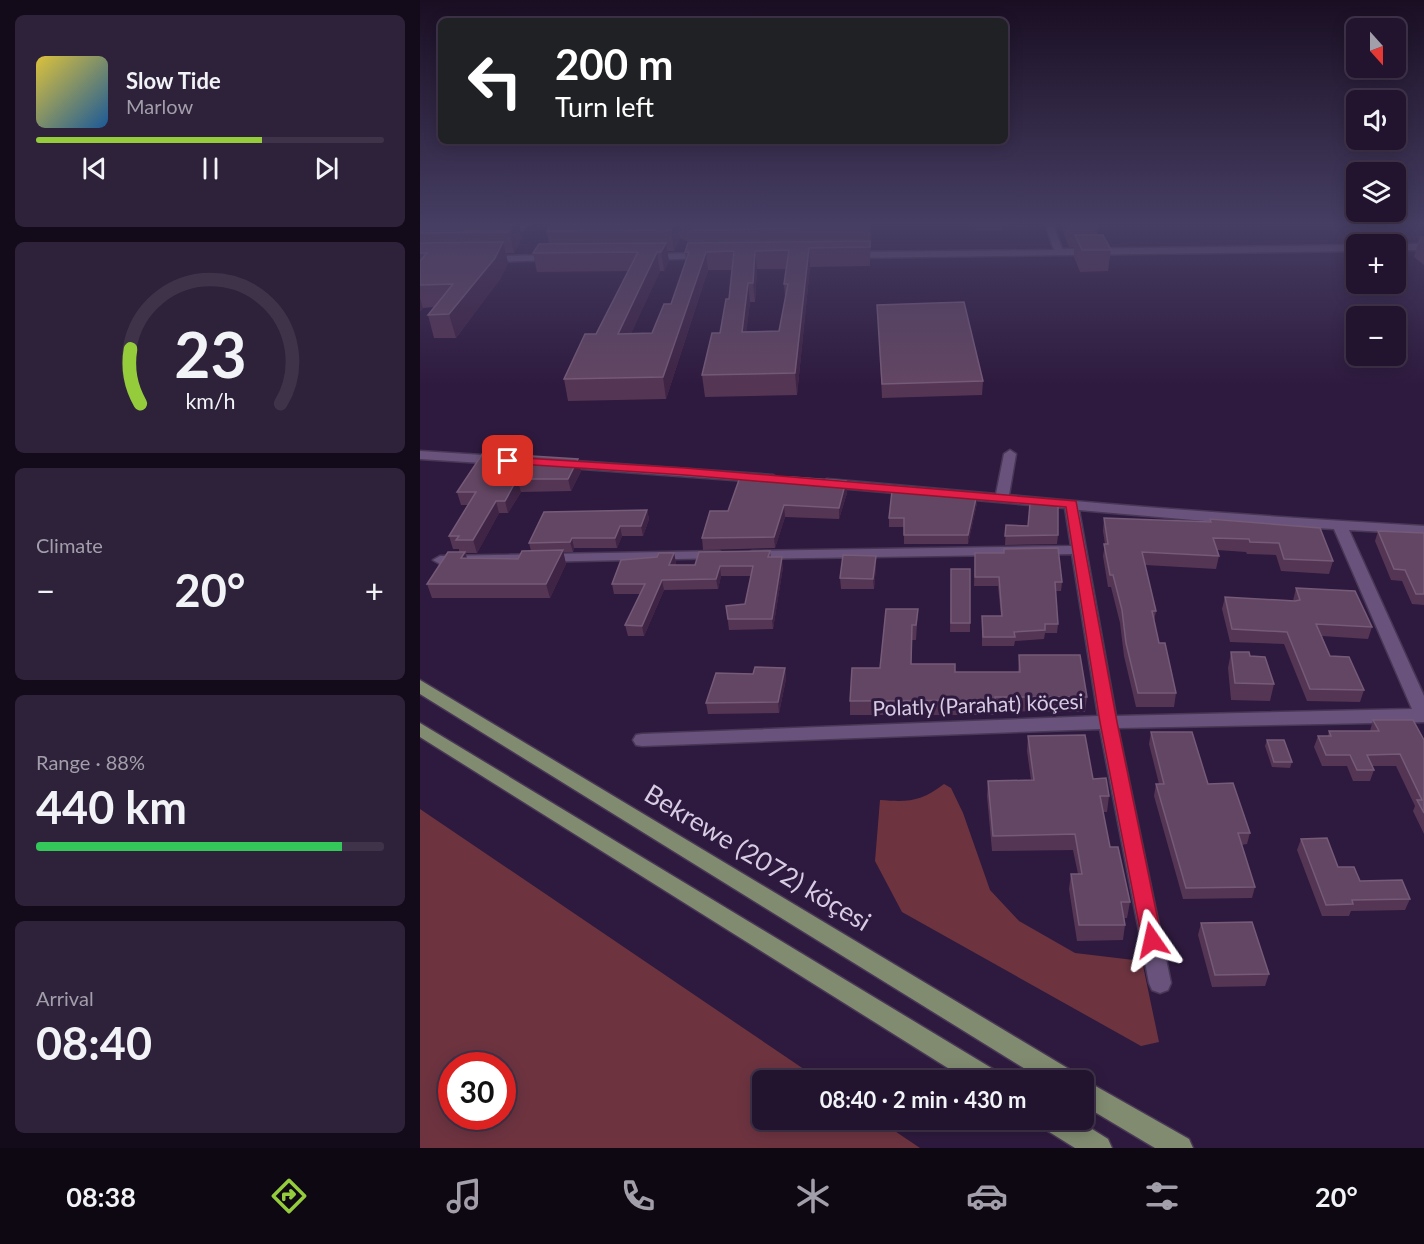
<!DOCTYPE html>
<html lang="en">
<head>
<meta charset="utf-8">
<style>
  body { margin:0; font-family:Lato,sans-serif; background:#2e213a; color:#f1f3f6; height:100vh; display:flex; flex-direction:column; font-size:22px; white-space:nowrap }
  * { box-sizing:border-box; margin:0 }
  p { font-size:20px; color:#a29eaa }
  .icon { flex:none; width:33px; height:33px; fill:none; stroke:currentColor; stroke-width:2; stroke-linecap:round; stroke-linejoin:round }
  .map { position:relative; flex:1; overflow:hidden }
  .panel { display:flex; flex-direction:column; gap:15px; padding:15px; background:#130b19; width:420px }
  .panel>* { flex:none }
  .guide { position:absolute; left:18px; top:18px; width:570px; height:126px; border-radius:9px; box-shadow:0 3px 15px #0003,0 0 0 2px #3f334a; background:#202124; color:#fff; overflow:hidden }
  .needle { width:39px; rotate:159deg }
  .buttons { position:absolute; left:926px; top:18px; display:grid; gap:12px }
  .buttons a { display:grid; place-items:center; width:60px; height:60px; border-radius:9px; background:#22142e; box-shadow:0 3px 15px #0003,0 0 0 2px #3f334a; font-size:30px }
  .speed { position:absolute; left:18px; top:1052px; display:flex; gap:12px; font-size:30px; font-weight:700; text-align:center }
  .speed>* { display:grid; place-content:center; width:78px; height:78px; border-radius:50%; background:#22142e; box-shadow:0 3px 15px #0003,0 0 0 2px #3f334a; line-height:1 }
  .speed .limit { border:9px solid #d22; background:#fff; color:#111 }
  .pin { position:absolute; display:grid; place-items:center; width:51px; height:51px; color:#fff; margin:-26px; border-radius:12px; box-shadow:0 3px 9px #0006 }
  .me { position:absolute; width:66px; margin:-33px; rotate:349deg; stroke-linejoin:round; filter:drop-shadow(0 0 4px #0008) }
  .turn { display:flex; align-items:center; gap:21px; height:126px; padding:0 18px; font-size:27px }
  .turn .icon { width:78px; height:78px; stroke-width:2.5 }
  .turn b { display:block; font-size:42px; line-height:51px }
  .big { font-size:45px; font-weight:700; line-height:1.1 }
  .panel .widget { flex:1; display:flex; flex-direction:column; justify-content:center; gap:9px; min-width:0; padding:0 21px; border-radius:9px; background:#2e213a }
  .panel .dial { align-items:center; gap:0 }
  .dial svg { height:156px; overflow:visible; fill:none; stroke:#3f334a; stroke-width:7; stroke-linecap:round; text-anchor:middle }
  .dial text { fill:#f1f3f6; stroke:none }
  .song { display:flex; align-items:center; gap:18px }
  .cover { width:72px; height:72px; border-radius:9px; background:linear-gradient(135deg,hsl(50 70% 55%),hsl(210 70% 35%)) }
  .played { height:6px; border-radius:3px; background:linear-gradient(90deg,#94cc3c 65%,#3f334a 65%) }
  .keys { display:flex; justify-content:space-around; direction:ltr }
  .heat { display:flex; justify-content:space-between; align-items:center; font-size:33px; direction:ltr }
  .charge { height:9px; border-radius:4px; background:linear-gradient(90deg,#34c759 88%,#3f334a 0) }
  .trip { position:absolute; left:332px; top:1070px; width:342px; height:60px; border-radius:9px; background:#22142e; box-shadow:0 3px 15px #0003,0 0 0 2px #3f334a; font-weight:700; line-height:60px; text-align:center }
  .dock { display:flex; height:96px; justify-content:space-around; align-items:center; background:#0e0812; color:#a29eaa }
  .dock .icon { width:42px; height:42px }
  .dock .current { color:#94cc3c }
  .dock b { font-size:27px; color:#f1f3f6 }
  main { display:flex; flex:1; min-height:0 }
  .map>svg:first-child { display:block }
</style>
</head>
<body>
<main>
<section class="panel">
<div class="widget">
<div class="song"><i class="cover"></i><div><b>Slow Tide</b><p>Marlow</p></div></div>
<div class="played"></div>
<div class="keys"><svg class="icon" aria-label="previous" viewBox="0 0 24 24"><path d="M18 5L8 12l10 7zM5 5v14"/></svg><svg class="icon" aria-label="pause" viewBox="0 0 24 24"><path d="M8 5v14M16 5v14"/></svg><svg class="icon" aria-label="next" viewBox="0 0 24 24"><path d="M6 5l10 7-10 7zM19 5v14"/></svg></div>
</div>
<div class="widget dial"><svg viewBox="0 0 100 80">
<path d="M14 69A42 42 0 1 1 86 69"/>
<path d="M14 69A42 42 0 0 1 9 41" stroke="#94cc3c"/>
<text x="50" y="56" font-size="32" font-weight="700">23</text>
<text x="50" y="72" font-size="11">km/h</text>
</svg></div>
<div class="widget"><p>Climate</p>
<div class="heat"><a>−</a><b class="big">20°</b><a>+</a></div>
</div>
<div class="widget"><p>Range · 88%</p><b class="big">440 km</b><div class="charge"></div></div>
<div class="widget"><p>Arrival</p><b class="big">08:40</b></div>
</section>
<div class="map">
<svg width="1004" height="1148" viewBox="0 0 1004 1148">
  <rect width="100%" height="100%" fill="#2e1a3e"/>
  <path fill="#6d3440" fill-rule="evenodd" d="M524 784 531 788 543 813 570 890 599 921 655 953 722 961 739 1042 721 1046 482 912 455 861 460 800C488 802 501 802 524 784Z
    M0 809 400 1080H342V1119H457L500 1148H0ZM32 1065H82V1116H32Z"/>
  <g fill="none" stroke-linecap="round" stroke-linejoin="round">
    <g stroke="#493756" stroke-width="3">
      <path id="minor" d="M100 224H109L99 234 82 237 78 234 93 230Z
        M625 224H633L642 249 936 245V251L432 258 428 255 432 252 634 250Z
        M974 244H1004V250H975Z
        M285 253 289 256 288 258 228 260 224 257 228 254Z
        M132 255 136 258 135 260 69 262 64 259 69 256Z
        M590 450 596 454 589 495C726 508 866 518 1004 526V534L929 530 1004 696V722L698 728 751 983 748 990 740 993 732 990 729 983 680 729 222 746 216 745 213 740 216 735 222 734 678 716 652 554 332 559 325 555 332 551 651 546 645 508 407 487 400 483 407 479 576 494 584 454ZM659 510 808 523 914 529 992 709 696 716Z
        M0 451 78 456 84 460 78 464 0 459Z
        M141 460 353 475 360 479 353 483 136 467 135 464 136 461Z
        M299 551 306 555 304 558 20 564 13 560 20 556Z"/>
    </g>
    <g stroke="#493756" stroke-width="3">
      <path id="major" d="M0 680 654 1072 657 1080H623L0 694Z
        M0 723 578 1072 581 1080H547L0 737Z
        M663 1079 769 1139 773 1148H735L663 1105V1080H660Z
        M619 1119H656L688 1139 692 1148H655L623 1128Z"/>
    </g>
    <use href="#minor" fill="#69537c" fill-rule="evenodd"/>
    <use href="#major" fill="#808b70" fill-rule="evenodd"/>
  </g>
  <path fill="#553554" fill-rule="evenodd" d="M0 224H99L102 237 94 253H86L88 263 80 279 36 338H14L8 315 14 307 3 308 0 311Z
    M132 224H451L450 266 390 267 377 395 285 397 282 375 300 333 309 299 312 270H288L246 399 148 401 144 379 176 334 209 271 117 272 113 253 129 244 127 231ZM260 238 271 243 265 252 266 261 251 304 232 333H211L240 271H244L249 261 247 251H254ZM337 269H366L364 284 365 299 359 331 326 332 330 302H335Z
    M555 224H584L583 230H556Z
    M640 224H677L678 226 677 235 691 250 688 271 660 272 654 257V247H649Z
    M1000 236H1004V265L994 257Z
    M458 317 563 381 562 395 462 398Z
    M63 453 161 471 151 491 101 492 88 513H79L57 553H46L47 559H98L111 551 109 543 227 510 229 519 223 536H202L197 548H154L153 552H143L146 564 130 598H12L7 584 39 552V549H33L29 536 48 505H41L37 492Z
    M426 481 427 493 419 519 365 517 355 548 283 550 282 538 308 511Z
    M557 494V503L548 544H484V527H469V518Z
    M684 518 790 522V519L913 561 909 574 861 571 856 555 827 554 826 552 797 550 799 556 796 569 725 565 736 611 734 621 739 643 756 693 754 707H716L704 656 700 623 691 587H688L683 556 685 544 683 531Z
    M586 525 638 535 637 544 585 545Z
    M958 531 1004 533V605L992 604 982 581 971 580 955 541Z
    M350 551 351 557 363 567 353 629 309 630 306 606 325 604 331 576H301L298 589 244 590 224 636H208L205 625 220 594H194L192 584 237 557 254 553 256 563 255 565H275Z
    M555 553 642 582 641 591H635L638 624 637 633H625L624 639 595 641 594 646H562V616H581L578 586H554Z
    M456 566 454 589H421L420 578Z
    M531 569 550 623V632H530Z
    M876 588 952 627 948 639 902 636 910 656 944 690 940 702 887 701 864 644 810 642 802 609 805 597 873 601Z
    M498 609 496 640H492L491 664 535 672H598L599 655 667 697 665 712 574 711V715H430V701L460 668Z
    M811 652 830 656 854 684 850 701 811 700 808 668Z
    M365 668 366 679 359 713 288 714 286 703 333 674Z
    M953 720 1004 740V834L993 811 995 806 976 766H952L954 770 950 781H933L927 766H902L894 747 898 736H908L909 731H950Z
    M731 732 788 784 830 833 827 844 821 845 835 887 832 898 763 899 734 796 736 784H739L729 744Z
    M608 736 673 779 689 796 687 812H683L690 847 710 902 707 918H704L705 925 703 940 657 941 649 889 651 874H658L653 850 572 851 567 796 568 781 611 780 607 751Z
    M847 740 872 762 870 768 852 767 845 746Z
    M881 839 918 867 940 881 990 899 985 910 931 911 929 916H902L877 850Z
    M781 923 849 974 845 986 792 987 778 935Z"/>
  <path fill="#3f2445" d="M93 224H99L102 237 94 253 89 232Z
    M254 224H258L260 238 254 251 251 230Z
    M83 242 88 263 80 279 36 338 29 314Z
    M246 243 249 261 244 271 241 252Z
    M389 248 390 267 377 395 375 373Z
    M335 251 337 269 335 302 333 283Z
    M237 252 240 271 202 354 198 334Z
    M286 252 288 270 246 399 243 377Z
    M328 283 330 302 324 353 322 332Z
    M0 298 3 308 0 311Z
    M158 459 161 471 151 491 148 479Z
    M97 479 101 492 88 513 85 501Z
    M426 481 427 493 419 519V508Z
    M557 494V503L548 544V535Z
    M76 501 79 513 57 553 53 540Z
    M364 505 365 517 355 548 354 537Z
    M227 510 229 519 223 536 221 526Z
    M200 526 202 536 197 548 195 538Z
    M152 538 154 548 153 552 150 542Z
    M143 550 146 564 130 598 126 584Z
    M45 552 49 566 41 558Z
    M254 553 256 563 250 575 249 565Z
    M456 556V566L454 589 453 579Z
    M362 557 363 567 353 629 352 619Z
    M300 566 301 576 298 589 296 579Z
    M242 580 244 590 224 636 222 626Z
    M365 668 366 679 359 713 358 702Z"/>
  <path fill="#634663" stroke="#755b78" stroke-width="1.5" fill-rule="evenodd" d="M0 224H93L89 232 0 233Z
    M132 224H254L251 230 127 231Z
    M272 224H450V228L272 230 274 225Z
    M650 224H677L678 226H651Z
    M655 235H683L691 250H662Z
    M450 241V247L389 248 375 373 282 375 292 333H300L306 299H309L314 251 286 252 243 377 144 379 165 334H176L218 252 113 253 119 244 246 243 241 252H237L198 334 232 333 244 304H251L269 252H265L268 243ZM369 250 364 284H368L359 331 322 332 328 283H333L335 251Z
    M83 242 75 258 29 314 8 315 33 284 0 285V261L7 253H0V243Z
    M544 302 563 381 462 384 457 305Z
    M63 453 158 459 148 479H97L85 501H76L53 540H36L39 536H29L56 492H37Z
    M320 477H372L426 481 419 508 364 505 354 537 282 538 290 511H308Z
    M472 491 557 494 548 535H484V518H469Z
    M610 504 638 505V535L585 536 586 525 608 526Z
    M227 510 221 526H200L195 538H152L150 542 109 543 124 512Z
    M684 518 791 522 790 519 900 528 913 561 864 559 859 543 830 542 829 539 793 538 799 556 722 552 736 611H732L739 643H745L756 693H718L706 643 702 610 693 575H690L684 544H688Z
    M958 531 1004 533V594H996L985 570 974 569Z
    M638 548 642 582H635L638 624H625V630L594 632 595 637H563L562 616H582L579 577H555V553H584V549Z
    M143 550 126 584H7L28 552H45L41 558 98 559 102 551Z
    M350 551 348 557H362L352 619H308L306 606 325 604 333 566H300L296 579 242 580 222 626 205 625 225 584H192L201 560 237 557 239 553H254L249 565H275L279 552Z
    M423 555 456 556 453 579 420 578Z
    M531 569H550V623H531Z
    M876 588 935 591 952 627 896 624 910 656 929 657 944 690 890 689 867 632 812 629 805 597 875 601 880 600Z
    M466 609H498L496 625H492L491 664H535V672H600L599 655H660L667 697H575V700L430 701 432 668H460Z
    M811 652H829L830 656 845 657 854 684 815 683Z
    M335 667 365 668 358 702 286 703 296 673 333 674Z
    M953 720H993L1004 740V813L997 800H1002L980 754 947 755 954 770H937L930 755H906L898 736H911L909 731H959Z
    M731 732H772L788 784 813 783 830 833H818L835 887 766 888 736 784H744Z
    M665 735 673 779 686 778 689 796H680L690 847H698L710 902H701L705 925H659L651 874H662L655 834 573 836 568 781 614 780 608 736Z
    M847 740H864L872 762H854Z
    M907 838 918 867H934L940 881 982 880 990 899 932 900 933 904 906 905 881 839Z
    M832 922 849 974 795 975 781 923Z"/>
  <linearGradient id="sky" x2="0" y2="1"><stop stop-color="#190e22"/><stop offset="0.58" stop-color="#463e63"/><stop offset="1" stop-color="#463e63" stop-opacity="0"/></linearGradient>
  <rect width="1004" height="385" fill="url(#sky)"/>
  <path fill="#e11d48" stroke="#92132f" stroke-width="1.5" d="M88 457 265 468 656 501 697 722 742 940 739 946 732 948 724 946 722 940 680 722 646 507 265 475 84 463V458Z"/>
  <g text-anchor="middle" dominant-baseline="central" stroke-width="6" stroke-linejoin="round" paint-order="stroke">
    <g font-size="21" fill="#d8cce4" stroke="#2e1a3e">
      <text transform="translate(558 704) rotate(-2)">Polatly (Parahat) köçesi</text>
    </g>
    <g font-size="26" fill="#d8cce4" stroke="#2e1a3e">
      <text transform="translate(338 857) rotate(31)">Bekrewe (2072) köçesi</text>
    </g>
  </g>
</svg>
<div class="buttons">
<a><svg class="needle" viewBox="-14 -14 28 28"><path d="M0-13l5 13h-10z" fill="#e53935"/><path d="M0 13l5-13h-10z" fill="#a29eaa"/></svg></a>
<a><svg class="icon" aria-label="sound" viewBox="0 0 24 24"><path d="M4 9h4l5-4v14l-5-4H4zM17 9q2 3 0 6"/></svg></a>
<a><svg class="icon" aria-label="layers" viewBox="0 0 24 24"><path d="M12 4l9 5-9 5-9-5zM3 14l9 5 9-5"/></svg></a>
<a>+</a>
<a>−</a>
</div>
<div class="speed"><div class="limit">30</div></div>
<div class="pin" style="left:88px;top:461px;background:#d93025"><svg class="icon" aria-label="arrive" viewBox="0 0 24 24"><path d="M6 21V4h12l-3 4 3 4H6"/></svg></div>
<svg class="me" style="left:732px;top:940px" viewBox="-20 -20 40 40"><path d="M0-17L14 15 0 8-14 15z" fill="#e11d48" stroke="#fff" stroke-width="4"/></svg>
<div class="trip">08:40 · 2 min · 430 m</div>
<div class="guide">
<div class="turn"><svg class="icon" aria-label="left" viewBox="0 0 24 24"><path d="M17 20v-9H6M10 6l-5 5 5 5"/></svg><div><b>200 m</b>Turn left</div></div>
</div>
</div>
</main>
<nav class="dock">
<b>08:38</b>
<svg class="icon current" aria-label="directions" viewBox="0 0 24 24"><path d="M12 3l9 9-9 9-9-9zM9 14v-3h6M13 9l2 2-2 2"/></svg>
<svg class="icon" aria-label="music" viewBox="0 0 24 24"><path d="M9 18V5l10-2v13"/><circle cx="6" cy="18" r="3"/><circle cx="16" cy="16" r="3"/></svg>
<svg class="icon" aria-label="phone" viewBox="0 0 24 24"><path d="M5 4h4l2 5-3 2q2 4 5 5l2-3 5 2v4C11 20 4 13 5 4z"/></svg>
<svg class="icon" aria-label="climate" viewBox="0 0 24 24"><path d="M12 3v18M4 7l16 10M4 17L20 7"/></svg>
<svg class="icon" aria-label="car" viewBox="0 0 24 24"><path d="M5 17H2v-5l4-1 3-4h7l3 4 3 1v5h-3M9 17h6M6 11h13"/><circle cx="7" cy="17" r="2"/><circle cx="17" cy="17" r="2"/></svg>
<svg class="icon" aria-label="filters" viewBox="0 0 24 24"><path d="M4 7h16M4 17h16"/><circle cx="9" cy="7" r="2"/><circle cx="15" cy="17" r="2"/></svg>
<b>20°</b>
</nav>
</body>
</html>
